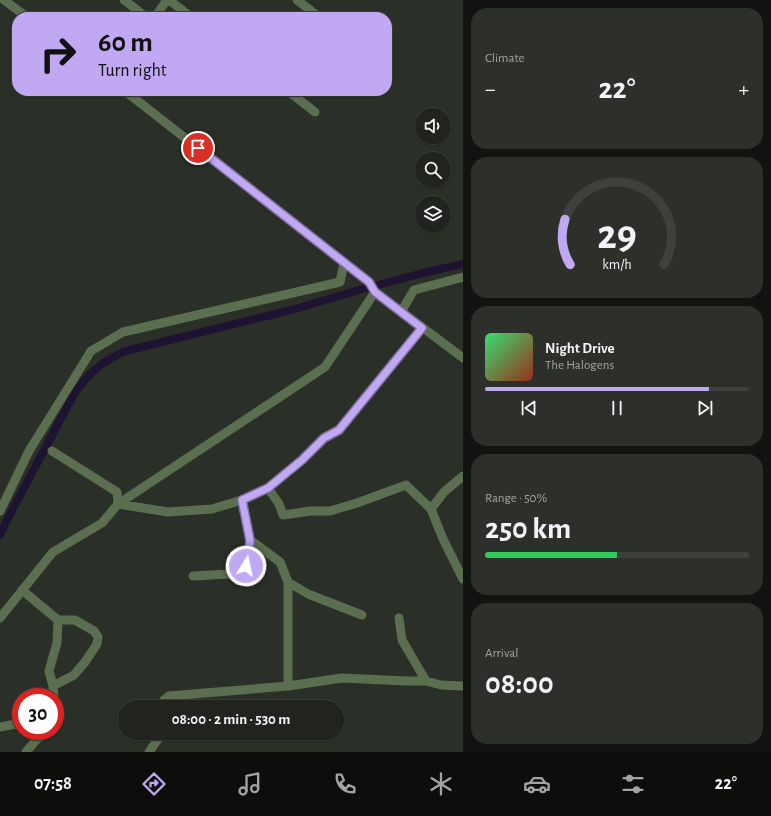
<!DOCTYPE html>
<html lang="en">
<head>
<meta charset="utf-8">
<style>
  body { margin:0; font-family:"Alegreya Sans",sans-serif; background:#2d2f2b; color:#f1f3f6; height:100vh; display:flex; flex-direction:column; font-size:15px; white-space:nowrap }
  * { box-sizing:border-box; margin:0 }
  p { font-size:13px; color:#a2a4a4 }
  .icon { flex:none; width:22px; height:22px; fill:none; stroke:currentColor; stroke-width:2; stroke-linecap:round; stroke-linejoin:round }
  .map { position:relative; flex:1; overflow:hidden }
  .drawer { display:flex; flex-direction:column; gap:8px; padding:8px; background:#121310; width:308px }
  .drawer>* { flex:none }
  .guide { position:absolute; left:12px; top:12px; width:380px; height:84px; border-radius:16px; box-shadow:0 1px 3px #0004,0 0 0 1px #3d403c; background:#c0a8f3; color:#111; overflow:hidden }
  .buttons { position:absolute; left:415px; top:108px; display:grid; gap:8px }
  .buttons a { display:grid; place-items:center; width:36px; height:36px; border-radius:50%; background:#20231e; box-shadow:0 1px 3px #0004,0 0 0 1px #3d403c; font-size:20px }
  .speed { position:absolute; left:12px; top:688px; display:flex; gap:8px; font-size:20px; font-weight:700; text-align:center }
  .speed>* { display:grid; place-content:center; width:52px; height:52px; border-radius:50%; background:#20231e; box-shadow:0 1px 3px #0004,0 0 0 1px #3d403c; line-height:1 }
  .speed .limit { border:6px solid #d22; background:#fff; color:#111 }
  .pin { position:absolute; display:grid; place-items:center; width:34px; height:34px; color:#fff; margin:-17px; border:2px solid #fff; border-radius:50%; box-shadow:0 1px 4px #0007 }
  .me { position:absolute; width:44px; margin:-22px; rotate:10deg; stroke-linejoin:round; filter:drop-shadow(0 0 3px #0008) }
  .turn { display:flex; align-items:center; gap:14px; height:84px; padding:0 20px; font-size:18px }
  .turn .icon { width:52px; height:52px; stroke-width:2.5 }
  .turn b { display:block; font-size:28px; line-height:34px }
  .big { font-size:30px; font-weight:600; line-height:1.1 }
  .drawer .widget { flex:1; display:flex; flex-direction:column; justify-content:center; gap:6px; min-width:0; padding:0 14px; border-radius:16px; background:#2d2f2b }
  .drawer .dial { align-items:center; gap:0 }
  .dial svg { height:104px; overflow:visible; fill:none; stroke:#3d403c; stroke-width:7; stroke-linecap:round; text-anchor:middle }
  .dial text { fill:#f1f3f6; stroke:none }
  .song { display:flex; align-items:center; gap:12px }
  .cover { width:48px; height:48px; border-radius:6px; background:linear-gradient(135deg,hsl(140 70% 55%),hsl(10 70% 35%)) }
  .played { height:4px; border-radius:2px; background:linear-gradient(90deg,#c0a8f3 85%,#3d403c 85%) }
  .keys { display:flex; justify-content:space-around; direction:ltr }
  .heat { display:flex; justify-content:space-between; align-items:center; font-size:22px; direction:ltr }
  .charge { height:6px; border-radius:3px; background:linear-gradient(90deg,#34c759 50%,#3d403c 0) }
  .trip { position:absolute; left:118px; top:700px; width:226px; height:40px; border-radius:20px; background:#20231e; box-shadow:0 1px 3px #0004,0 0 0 1px #3d403c; font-weight:600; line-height:40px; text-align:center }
  .dock { display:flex; height:64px; justify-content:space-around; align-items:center; background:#0d0e0c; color:#a2a4a4 }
  .dock .icon { width:28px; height:28px }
  .dock .active { color:#c0a8f3 }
  .dock b { font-size:18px; color:#f1f3f6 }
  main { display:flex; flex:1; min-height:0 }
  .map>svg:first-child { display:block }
</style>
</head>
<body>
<main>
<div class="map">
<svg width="463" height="752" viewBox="0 0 463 752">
  <rect width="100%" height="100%" fill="#2a2f28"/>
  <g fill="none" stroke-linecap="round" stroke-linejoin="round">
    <path stroke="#1e1331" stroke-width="8" d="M0 535 8 518 73 396C86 375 103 360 126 351L295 309 352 292 423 273 463 264"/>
    <path stroke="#5b6e4f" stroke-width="9" d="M4 0 27 17
      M124 0 146 17
      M169 0 191 17
      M297 0 319 17
      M155 17 167 0
      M125 91 369 282 375 292 463 358
      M288 91 315 112
      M401 312 414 290 463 277
      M52 451 117 492 118 504 168 512 212 509 242 500 268 488 302 460 324 439 339 430 422 328
      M268 488 279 504 283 515 310 511H330L357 503 406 485 431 509 443 539 463 579
      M431 509 444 492 463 476
      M0 511 29 451 91 351 123 332 340 282 344 263
      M250 540 280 562 288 582 308 594 362 615
      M193 576 229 574 243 575 249 555 250 540 242 500
      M288 582V686
      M22 590 58 620H75L94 631 98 637 97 644 85 662 74 675 53 686
      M0 618 53 552 102 523 118 504 325 367 375 292
      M399 618 402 640 426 681
      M54 697 53 686 49 671 57 643 58 620
      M161 707 164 700 169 696 288 686 342 678 406 681H426L441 685 463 686
      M0 727 16 724 21 725
      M30 731 37 739
      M26 752 37 739 48 731
      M149 752 161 735V733"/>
  </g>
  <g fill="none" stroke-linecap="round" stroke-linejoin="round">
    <g stroke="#7d6d9e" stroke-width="10">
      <path id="route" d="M198 148 369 282 375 292 422 328 339 430 324 438 302 460 268 488 242 500 250 540 249 555 246 566"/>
    </g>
    <use href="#route" stroke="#c0a8f3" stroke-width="7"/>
  </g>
</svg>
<div class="buttons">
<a><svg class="icon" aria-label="sound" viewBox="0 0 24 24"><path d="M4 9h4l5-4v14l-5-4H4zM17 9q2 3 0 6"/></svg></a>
<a><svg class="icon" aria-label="search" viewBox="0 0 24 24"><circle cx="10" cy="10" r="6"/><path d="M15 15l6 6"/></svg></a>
<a><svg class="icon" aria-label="layers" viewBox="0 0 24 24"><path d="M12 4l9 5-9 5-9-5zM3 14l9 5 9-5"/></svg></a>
</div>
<div class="speed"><div class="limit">30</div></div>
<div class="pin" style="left:198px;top:148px;background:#d93025"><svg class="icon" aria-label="arrive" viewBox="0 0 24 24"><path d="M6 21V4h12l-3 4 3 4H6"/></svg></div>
<svg class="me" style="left:246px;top:566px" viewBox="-20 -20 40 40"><circle r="17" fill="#c0a8f3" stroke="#fff" stroke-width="3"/><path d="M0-11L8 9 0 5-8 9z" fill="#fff"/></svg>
<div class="trip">08:00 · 2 min · 530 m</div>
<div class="guide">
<div class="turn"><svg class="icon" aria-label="right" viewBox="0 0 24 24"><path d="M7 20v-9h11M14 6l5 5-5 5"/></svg><div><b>60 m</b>Turn right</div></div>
</div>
</div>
<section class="drawer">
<div class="widget"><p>Climate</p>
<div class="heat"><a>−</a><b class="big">22°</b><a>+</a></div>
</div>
<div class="widget dial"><svg viewBox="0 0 100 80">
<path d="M14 69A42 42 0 1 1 86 69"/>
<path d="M14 69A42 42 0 0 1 10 34" stroke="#c0a8f3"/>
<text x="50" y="56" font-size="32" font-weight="700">29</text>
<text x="50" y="72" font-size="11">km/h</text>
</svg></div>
<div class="widget">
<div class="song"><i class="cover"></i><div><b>Night Drive</b><p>The Halogens</p></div></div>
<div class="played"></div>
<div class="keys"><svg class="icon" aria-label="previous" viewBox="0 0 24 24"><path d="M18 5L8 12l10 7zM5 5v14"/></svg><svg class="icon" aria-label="pause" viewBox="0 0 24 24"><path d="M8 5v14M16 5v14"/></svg><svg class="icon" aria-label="next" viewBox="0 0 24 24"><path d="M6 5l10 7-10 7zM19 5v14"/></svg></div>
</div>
<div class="widget"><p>Range · 50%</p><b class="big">250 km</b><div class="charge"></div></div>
<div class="widget"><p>Arrival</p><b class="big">08:00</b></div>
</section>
</main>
<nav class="dock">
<b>07:58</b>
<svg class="icon active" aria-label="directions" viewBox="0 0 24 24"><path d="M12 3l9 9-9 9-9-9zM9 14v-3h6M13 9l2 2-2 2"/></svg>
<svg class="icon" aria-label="music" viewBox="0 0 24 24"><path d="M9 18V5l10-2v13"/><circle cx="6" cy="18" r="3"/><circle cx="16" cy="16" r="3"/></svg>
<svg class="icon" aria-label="phone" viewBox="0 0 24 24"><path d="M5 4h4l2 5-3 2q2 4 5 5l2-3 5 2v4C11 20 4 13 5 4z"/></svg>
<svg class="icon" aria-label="climate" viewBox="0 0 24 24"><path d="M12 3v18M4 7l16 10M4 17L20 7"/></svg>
<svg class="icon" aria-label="car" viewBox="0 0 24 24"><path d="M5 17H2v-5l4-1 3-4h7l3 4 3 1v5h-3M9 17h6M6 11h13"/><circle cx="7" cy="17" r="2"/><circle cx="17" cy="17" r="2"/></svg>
<svg class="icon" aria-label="filters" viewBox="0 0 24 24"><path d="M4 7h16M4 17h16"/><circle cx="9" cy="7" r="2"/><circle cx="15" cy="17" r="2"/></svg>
<b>22°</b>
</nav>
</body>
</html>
